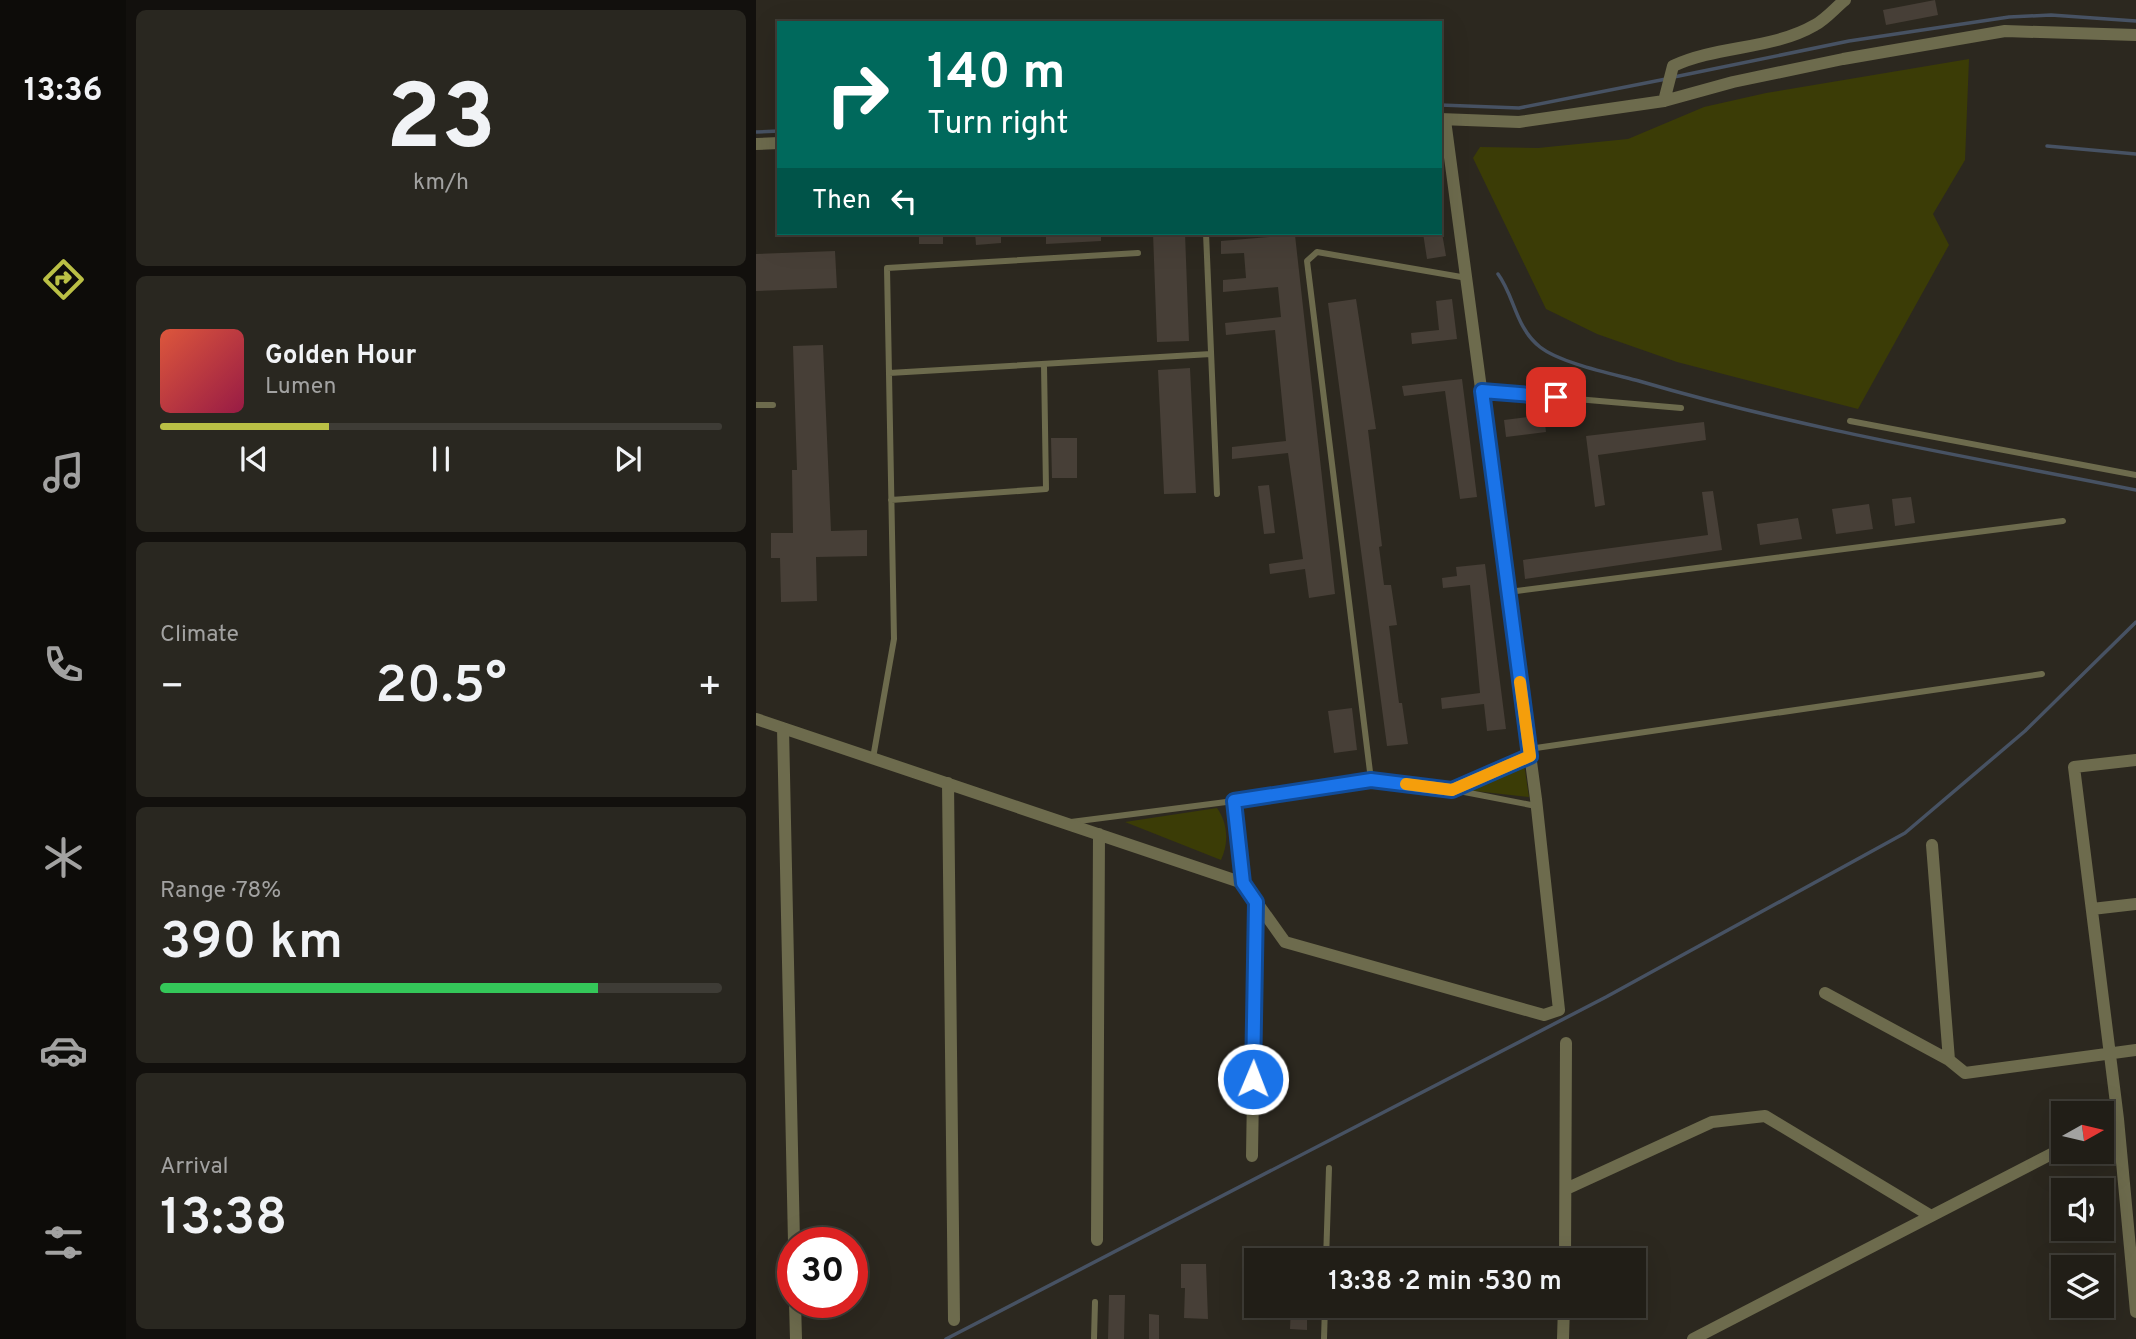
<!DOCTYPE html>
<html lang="en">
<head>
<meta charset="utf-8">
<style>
  body { margin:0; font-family:Overpass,sans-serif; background:#292720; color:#f1f3f6; height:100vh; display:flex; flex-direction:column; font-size:26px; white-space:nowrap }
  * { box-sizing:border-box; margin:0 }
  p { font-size:23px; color:#a2a2a1 }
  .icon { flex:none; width:38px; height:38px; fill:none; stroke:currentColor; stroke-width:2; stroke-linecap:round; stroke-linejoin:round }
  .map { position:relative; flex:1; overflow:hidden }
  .sheet { display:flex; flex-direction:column; gap:10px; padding:10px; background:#12100d; width:630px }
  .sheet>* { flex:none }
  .hud { position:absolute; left:21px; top:21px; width:665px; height:214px; border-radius:0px; box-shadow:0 7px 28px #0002,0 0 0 2px #3e3c36; background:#00695c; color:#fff; overflow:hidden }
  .needle { width:46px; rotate:82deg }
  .buttons { position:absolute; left:1295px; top:1101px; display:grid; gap:14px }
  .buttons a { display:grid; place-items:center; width:63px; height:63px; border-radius:0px; background:#211e17; box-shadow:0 7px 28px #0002,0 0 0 2px #3e3c36; font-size:35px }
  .speed { position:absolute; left:21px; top:1227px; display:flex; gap:14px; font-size:35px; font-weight:700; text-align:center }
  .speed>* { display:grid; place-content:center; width:91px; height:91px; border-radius:50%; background:#211e17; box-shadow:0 7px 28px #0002,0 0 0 2px #3e3c36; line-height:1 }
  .speed .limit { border:10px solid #d22; background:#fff; color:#111 }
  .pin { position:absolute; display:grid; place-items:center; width:60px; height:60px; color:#fff; margin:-30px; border-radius:14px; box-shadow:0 4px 10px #0006 }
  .me { position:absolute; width:77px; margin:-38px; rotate:1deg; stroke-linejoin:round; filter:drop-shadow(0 0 5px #0008) }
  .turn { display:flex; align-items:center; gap:24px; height:147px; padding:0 35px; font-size:32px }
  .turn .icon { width:91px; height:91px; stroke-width:2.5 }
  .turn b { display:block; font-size:49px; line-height:60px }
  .then { display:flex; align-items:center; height:66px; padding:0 35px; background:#0003; gap:14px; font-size:26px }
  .big { font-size:52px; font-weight:600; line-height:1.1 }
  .sheet .card { flex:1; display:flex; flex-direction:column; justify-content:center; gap:10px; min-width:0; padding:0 24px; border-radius:10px; background:#292720 }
  .sheet .dial { align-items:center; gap:0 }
  .dial b { font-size:91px; line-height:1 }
  .song { display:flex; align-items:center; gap:21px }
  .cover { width:84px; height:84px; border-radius:10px; background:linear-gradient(135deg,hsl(10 70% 55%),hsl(340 70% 35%)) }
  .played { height:7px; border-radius:4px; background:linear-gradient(90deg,#bac045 30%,#3e3c36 30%) }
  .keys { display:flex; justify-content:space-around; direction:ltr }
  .heat { display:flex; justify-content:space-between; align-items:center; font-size:38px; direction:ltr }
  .charge { height:10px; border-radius:5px; background:linear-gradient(90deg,#34c759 78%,#3e3c36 0) }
  .trip { position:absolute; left:488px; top:1248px; width:402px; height:70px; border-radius:0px; background:#211e17; box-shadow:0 7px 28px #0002,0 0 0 2px #3e3c36; font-weight:600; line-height:70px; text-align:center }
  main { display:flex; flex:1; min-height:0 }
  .menu { display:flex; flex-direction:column; width:126px; justify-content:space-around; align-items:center; background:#0d0c09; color:#a2a2a1 }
  .menu .icon { width:49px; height:49px }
  .menu .selected { color:#bac045 }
  .menu b { font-size:32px; color:#f1f3f6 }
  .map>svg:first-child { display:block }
</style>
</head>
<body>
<main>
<nav class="menu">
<b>13:36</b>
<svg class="icon selected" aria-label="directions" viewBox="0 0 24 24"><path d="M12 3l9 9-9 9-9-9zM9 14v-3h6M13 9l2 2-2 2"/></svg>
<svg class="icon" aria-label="music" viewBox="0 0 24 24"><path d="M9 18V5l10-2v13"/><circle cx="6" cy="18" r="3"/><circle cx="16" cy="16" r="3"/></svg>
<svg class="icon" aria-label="phone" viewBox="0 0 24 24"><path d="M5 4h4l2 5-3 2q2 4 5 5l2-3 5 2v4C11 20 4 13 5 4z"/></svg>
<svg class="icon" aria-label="climate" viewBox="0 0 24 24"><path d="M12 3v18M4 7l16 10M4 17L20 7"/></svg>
<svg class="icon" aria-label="car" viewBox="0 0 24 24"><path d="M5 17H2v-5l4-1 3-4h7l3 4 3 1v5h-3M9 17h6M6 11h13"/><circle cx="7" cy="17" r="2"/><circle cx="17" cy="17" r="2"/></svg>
<svg class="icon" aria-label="filters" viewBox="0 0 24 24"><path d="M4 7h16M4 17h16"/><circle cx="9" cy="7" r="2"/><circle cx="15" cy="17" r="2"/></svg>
</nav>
<section class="sheet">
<div class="card dial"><b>23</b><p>km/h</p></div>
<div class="card">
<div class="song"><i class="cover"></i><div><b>Golden Hour</b><p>Lumen</p></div></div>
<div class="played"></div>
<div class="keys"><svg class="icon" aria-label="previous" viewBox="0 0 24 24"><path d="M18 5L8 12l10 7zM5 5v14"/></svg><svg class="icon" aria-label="pause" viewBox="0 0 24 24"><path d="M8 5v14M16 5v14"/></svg><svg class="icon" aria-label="next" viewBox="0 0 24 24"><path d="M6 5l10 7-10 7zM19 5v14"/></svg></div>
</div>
<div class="card"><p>Climate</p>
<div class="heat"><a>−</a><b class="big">20.5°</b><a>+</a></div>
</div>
<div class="card"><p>Range · 78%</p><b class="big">390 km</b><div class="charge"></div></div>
<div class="card"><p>Arrival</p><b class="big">13:38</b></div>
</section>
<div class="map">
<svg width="1380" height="1339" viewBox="0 0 1380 1339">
  <rect width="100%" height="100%" fill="#2c281f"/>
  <path fill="#3b3c06" d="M1213 59 1209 160 1177 214 1193 245 1102 409 921 362 841 334 790 309 717 158 724 147 782 148 872 139 948 107 1010 93Z
    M768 764 773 797 710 790Z
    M461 808C472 823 473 843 465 860L369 822Z"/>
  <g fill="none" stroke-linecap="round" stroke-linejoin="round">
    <path stroke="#475263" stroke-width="3.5" d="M918 77 1093 41 1253 17 1295 15 1380 21
      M684 105 763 108 910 79
      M0 132 23 131
      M1291 146 1380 154
      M742 274C759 297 759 327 784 347 804 363 857 374 883 381 1046 429 1214 457 1380 490
      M190 1339 850 997 1149 833 1269 731 1380 622"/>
  </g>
  <path fill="#473f37" d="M1179 0 1182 15 1130 25 1127 10Z
    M163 233H187V244H163Z
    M219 233H245V243L220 245Z
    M290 233H345V241L290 244Z
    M397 233H429L433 341 401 342Z
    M667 233H686L690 256 671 259Z
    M539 235 579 594 553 598 549 569 514 574 513 564 547 559 532 453 476 459V447L530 441 519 330 470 335 469 323 525 317 522 287 467 292V280L490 278 488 253 465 254V241Z
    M79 251 81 288 0 291V254Z
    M600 299 620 429 612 430 626 546 623 547 628 585H635L641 625 633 626 636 650 643 703H646L652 744 631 746 572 303Z
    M696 299 701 339 656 344 655 333 683 330 680 301Z
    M67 345 75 531 111 530V556L60 557 61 601 25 602 24 558H15V533H37L36 470H41L37 346Z
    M434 368 440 493 408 494 402 370Z
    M706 379 721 497 704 499 689 391 648 396 646 386Z
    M788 415 790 432 750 437 748 420Z
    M948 422 950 440 842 455 849 505 839 507 830 436Z
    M295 438H321V478H296Z
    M513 485 519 533 508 534 502 486Z
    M957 491 966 550 769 579 767 560 952 535 946 492Z
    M1155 497 1159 523 1139 526 1136 499Z
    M1113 504 1117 529 1080 534 1076 509Z
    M1042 518 1046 539 1004 545 1001 524Z
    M729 564 750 729 731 731 728 704 686 709 685 698 724 693 714 585 687 588 686 578 701 576 700 567Z
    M596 708 601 750 578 753 572 711Z
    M425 1264H450L452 1319 428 1318 429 1288H425Z
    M353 1295H369L368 1339H352Z
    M535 1306H551V1330L534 1329Z
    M393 1314 403 1315V1339H393Z"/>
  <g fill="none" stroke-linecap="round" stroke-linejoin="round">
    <path stroke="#6d6b4d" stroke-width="6" d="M450 233 461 494
      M133 373 455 354
      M726 391 925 408
      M0 405H17
      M1094 421 1380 475
      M135 500 290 489 288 365
      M753 592 1307 521
      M773 749 1286 674
      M117 758 138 639 131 268 382 253
      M615 780 551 261 561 252 711 278
      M698 790 780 806
      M315 822 478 801
      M487 882 478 801 615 780 696 790 774 756
      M570 1260 573 1168
      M338 1339 339 1302
      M568 1339 569 1306"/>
    <path stroke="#6d6b4d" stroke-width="12" d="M908 101 917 66C962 45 1016 50 1059 25 1070 19 1079 8 1089 0
      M684 119 763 122 908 101 977 82 1087 59 1249 31 1380 35
      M0 144 23 143
      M0 719 487 883 529 942 788 1015 803 1010 780 799 689 120
      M27 728 38 1242
      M1380 760 1318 767 1362 1119 1380 1312
      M192 783 198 1320
      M1176 845 1193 1060 1209 1073 1380 1050
      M1336 909 1380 904
      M1069 993 1193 1060
      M1346 1128 1362 1119
      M496 1156 500 902
      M810 1189 956 1122 1009 1116 1175 1216
      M341 1240 343 834
      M809 1260 810 1043
      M39 1302 40 1339
      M807 1339 808 1306
      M937 1339 1307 1148"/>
  </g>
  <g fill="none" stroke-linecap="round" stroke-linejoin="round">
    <g stroke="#114b97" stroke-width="18">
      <path id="route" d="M497 1079 500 902 487 883 478 801 615 780 696 790 774 756 726 391 800 397"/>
    </g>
    <use href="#route" stroke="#1a73e8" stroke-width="12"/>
    <path stroke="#f59e0b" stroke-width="12" d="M650 784 696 790 774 756 764 682"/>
  </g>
</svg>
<div class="buttons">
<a><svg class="needle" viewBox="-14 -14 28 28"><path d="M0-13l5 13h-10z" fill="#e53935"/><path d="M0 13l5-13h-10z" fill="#a2a2a1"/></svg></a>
<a><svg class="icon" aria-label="sound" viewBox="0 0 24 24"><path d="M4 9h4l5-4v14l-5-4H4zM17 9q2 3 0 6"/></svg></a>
<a><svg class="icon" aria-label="layers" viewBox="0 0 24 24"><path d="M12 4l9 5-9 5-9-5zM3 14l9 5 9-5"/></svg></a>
</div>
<div class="speed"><div class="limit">30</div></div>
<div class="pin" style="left:800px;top:397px;background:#d93025"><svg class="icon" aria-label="arrive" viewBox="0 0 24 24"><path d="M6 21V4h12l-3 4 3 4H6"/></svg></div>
<svg class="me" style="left:497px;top:1079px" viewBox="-20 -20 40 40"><circle r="17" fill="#1a73e8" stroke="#fff" stroke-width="3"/><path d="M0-11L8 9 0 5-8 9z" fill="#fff"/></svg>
<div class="trip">13:38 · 2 min · 530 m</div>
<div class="hud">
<div class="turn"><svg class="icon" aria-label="right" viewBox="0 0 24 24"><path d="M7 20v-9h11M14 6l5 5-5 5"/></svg><div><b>140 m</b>Turn right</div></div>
<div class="then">Then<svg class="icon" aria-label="left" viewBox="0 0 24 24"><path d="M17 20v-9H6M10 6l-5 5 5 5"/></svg></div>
</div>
</div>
</main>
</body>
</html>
